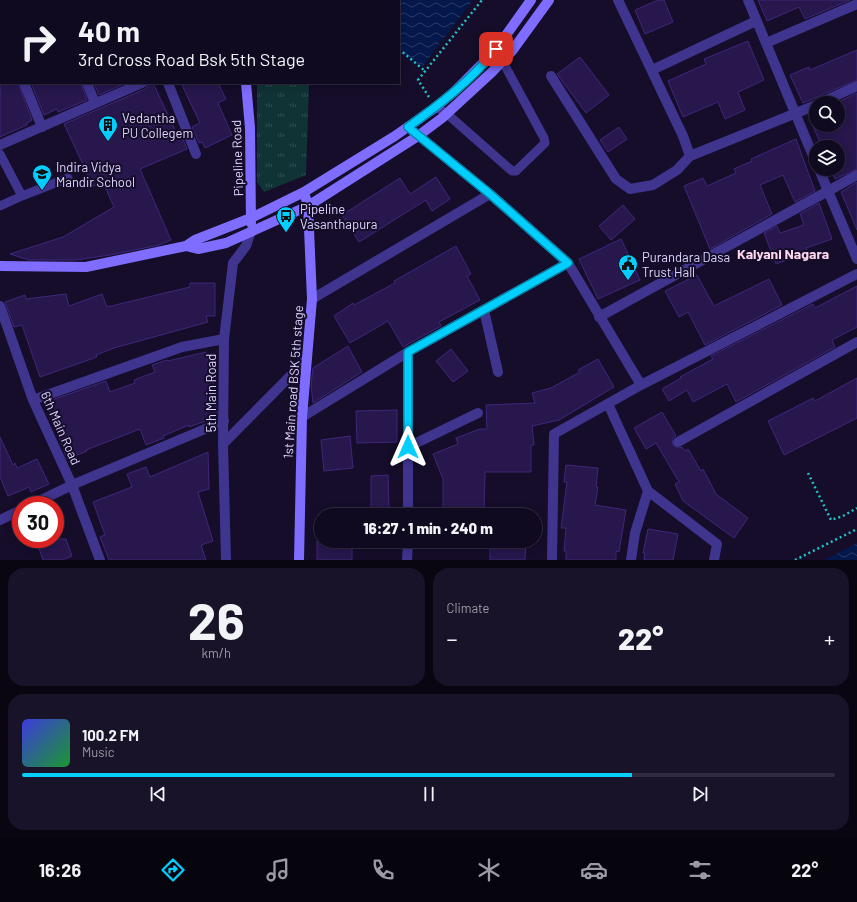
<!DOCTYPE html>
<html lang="en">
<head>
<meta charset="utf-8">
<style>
  body { margin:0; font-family:Barlow,sans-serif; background:#191329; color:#f1f3f6; height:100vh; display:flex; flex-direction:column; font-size:15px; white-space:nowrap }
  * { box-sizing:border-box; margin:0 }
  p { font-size:13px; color:#9c9aa5 }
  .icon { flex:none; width:22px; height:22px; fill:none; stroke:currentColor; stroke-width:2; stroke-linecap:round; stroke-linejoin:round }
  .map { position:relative; height:560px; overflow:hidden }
  .side { display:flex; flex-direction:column; gap:8px; padding:8px; background:#090612; flex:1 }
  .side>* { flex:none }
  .guide { position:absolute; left:0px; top:0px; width:400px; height:84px; box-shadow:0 2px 10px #0003,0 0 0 1px #302b3e; background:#100a20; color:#f1f3f6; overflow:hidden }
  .buttons { position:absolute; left:809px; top:96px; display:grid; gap:8px }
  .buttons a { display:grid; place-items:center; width:36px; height:36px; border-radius:50%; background:#100a20; box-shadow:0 2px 10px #0003,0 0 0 1px #302b3e; font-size:20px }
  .speed { position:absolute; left:12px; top:496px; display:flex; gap:8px; font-size:20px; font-weight:700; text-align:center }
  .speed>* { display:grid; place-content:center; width:52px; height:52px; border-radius:50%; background:#100a20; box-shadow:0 2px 10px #0003,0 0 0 1px #302b3e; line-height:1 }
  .speed .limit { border:6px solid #d22; background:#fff; color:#111 }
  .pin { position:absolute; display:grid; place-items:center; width:34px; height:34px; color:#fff; margin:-17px; border-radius:8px; box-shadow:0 2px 6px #0006 }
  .me { position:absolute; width:44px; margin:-22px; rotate:0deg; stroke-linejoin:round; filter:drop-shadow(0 0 3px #0008) }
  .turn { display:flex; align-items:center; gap:14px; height:84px; padding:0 12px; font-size:18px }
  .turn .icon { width:52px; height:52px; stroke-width:2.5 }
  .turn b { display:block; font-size:28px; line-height:34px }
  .big { font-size:30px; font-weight:800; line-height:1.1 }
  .side .card { flex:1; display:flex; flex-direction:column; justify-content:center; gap:6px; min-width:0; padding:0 14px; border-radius:16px; background:#191329 }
  .side .dial { align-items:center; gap:0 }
  .dial b { font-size:52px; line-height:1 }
  .song { display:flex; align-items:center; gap:12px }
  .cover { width:48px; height:48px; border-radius:6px; background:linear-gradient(135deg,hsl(240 70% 55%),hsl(130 70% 35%)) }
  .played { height:4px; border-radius:2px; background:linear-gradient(90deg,#02cfff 75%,#302b3e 75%) }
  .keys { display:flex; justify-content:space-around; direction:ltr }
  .heat { display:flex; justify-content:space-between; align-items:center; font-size:22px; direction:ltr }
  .side .tiles { flex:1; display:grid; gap:8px; grid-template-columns:1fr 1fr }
  .card:last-child { grid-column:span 2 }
  .trip { position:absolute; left:314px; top:508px; width:228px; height:40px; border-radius:20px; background:#100a20; box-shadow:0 2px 10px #0003,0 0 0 1px #302b3e; font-weight:800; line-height:40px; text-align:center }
  .menu { display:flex; height:64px; justify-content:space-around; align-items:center; background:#06040d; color:#9c9aa5 }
  .menu .icon { width:28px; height:28px }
  .menu .active { color:#02cfff }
  .menu b { font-size:18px; color:#f1f3f6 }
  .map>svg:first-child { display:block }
</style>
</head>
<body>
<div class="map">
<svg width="857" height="560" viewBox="0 0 857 560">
  <defs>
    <pattern id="park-tufts" width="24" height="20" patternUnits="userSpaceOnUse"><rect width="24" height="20" fill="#103335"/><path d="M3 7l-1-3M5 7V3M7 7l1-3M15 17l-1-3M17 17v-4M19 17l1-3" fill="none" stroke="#325053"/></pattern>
    <pattern id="water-waves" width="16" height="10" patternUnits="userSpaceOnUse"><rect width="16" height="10" fill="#05184c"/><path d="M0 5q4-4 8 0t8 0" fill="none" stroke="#293967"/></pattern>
  </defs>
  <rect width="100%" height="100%" fill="#150d2a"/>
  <path fill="url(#park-tufts)" d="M257 83H309L306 175 264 192 257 182Z"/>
  <path fill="url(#water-waves)" d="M322 0H473L422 67 399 52V1Z
    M857 543V560H825Z"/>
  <path fill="#27174d" stroke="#3f277b" d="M658 0H664L673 22 645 34 635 10Z
    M758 0H850L805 19 799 7 767 21Z
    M748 41 764 80 738 92 745 110 725 119 718 102 683 117 668 81 706 64 704 59Z
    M857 50V80L803 103 790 75 809 67 810 70Z
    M580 57 609 95 586 113 557 74Z
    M0 83H18L32 120 27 123V125L0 137Z
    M31 83H81L87 100 58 112 57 109 44 115Z
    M94 83H126L99 95Z
    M148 83H153L177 134 180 132 187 149 140 169 171 240 159 245 110 255 76 260H29L10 254 63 237 114 207 103 182 93 186 64 124 145 89 147 87Z
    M181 83H218L226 99 218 103 232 135 205 148 202 142 199 143 192 127 200 123Z
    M857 93V169L835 179 831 169H838V147H822L808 115 816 112V125H838V103H836Z
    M619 127 627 139 608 152 600 140Z
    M796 139 815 191 795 202 783 175 760 185 772 214 710 249 684 186 703 178 707 186 736 173 734 169 752 161 751 159Z
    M436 177 450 199 432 211 426 200 359 242 342 215 400 178 410 194Z
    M857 182V230L841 192Z
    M819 203 832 239 806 248 808 252 776 264 764 233 777 226 780 233 804 225 800 214Z
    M623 205 635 219 611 240 599 226Z
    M621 239 640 280 598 299 579 259Z
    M456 246 471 274 467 276 480 300 439 322 441 326 403 347 388 321 350 343 334 316 353 303 354 305 395 283 394 281Z
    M697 275 714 306 769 279 782 305 705 345 688 312 679 317 665 291Z
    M190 283H215V316H206L208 322 114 348 96 355 97 357 40 377 22 325 14 327 5 302 25 295 26 299 66 294 69 306 102 294 107 307 190 287Z
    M857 286V327L832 340 835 347 736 402 727 384 693 402 687 390 669 401 662 389 681 378 680 377 713 359 711 356 813 304 815 308Z
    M348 346 362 372 313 403 311 385 313 368Z
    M451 349 468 371 453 382 436 361Z
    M206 352 214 386 210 387 217 409V417L189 427V425L163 436 164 438 146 445 140 429 86 450 87 451 67 459 46 402 106 381 110 392 135 383 134 380 155 372 152 365 167 360 168 361Z
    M598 359 614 387 559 420 532 426 534 445H531V472H485L484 515 443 514V479L433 454 458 444 456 438 480 429H487L486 405 535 403 532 393 551 388 580 372 578 370Z
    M857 378V418L784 455 768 421 813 398 815 401Z
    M397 410V442L357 443 356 411Z
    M662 412 676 436 672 439 673 445 678 448 682 447 685 451 688 449 701 471 703 469 716 494 748 518 734 538 683 501 675 484 679 482 656 443 646 449 634 428Z
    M350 436 353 468 324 471 321 440Z
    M0 437 13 465 15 463 17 468 37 459 49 484 31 492 29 487 8 496 0 477Z
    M208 452 209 489 198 492 213 541 201 545 206 560H109L100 537 105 535 93 502 132 487 127 474 146 467 150 477Z
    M566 465 598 468 596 487H598L595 505 626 510 619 552 616 551V560H566V551H564L566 528H561L567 482H564Z
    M388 475 389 508H371V476Z
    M648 529 678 534 673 560H644L645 553H643Z
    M36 539H66L72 556 62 560H43Z
    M317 541H352V560H317Z
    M490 541H526L525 560H490Z"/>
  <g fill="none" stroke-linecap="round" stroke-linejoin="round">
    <path stroke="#23c2c7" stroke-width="2.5" stroke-dasharray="2 3" stroke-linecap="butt" d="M342 0 343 1
      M399 49 425 71
      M429 97 418 80 482 0
      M808 473 831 520 843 516 857 508
      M795 560 857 529"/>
    <path stroke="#3f348e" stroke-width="9" d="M436 107 446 113 512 171H516L545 143 544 138 496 49
      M0 154 22 196 68 178
      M0 206 22 196"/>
    <path stroke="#3f348e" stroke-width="10" d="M55 0V1
      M748 0 816 163
      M91 1 93 0
      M0 21 1 24
      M766 43 857 4
      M0 57 1 56
      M652 70 756 21
      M551 76 616 179 630 189 653 185 677 170 690 156 683 136 618 0
      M24 83 42 127
      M87 83 95 103
      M168 83 196 154
      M820 103 857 86
      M408 127 490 194 568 263 641 385
      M0 145 142 83
      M690 156 816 105
      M857 175 828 191 857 259
      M312 299 490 194
      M0 306 33 400 72 485 100 560
      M484 310 498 372
      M599 317 828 191 819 169
      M33 400 182 347 224 339
      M608 404 648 491 635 533 631 560
      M302 417 408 352 568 263
      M678 442 857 342
      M223 444 307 359
      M408 447 478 413
      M648 491 717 544 714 560
      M31 505 72 485 224 421
      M408 515V352
      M0 520 21 510
      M226 560 223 444 224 339 233 263 246 246 251 231
      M407 560 408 541
      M552 560 554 434 641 385 857 274"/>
    <path stroke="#7e6dff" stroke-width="10" d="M246 1V0
      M246 83 250 128 251 223
      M186 246 195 240 251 218 304 192 395 136 436 107 455 91 494 52 531 0
      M0 266 86 267 186 246 198 249 226 243 308 206 418 136 442 118 492 72 512 51 549 0
      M299 560 302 417 312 299 308 206 304 192"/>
  </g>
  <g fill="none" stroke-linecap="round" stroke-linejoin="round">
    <g stroke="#0187a6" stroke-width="10">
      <path id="route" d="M408 447V352L568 263 490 194 408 127C440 104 472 80 496 49"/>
    </g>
    <use href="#route" stroke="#02cfff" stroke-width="7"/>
  </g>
  <defs>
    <g id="building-pin" transform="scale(1)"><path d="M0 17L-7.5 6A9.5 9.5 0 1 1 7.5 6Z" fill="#02cfff" stroke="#150d2a"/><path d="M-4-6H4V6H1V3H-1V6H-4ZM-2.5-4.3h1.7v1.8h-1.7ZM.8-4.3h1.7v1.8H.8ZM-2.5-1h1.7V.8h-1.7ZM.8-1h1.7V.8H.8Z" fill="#111"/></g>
    <g id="school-pin" transform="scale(1)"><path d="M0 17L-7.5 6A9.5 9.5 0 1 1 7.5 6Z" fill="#02cfff" stroke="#150d2a"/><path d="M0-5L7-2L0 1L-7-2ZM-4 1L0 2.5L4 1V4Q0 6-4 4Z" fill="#111"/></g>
    <g id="bus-pin" transform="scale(1)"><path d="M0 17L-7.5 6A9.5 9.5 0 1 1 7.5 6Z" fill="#02cfff" stroke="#150d2a"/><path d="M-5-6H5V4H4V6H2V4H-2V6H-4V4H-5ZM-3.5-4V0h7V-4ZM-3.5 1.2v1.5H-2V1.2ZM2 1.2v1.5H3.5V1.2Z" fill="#111"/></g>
    <g id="civic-pin" transform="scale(1)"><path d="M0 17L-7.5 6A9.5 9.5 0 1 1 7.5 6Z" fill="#02cfff" stroke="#150d2a"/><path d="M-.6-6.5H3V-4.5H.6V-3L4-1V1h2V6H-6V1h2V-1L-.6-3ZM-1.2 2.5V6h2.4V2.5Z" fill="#111"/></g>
  </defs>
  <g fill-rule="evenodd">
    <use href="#building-pin" x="108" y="125"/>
    <use href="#school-pin" x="42" y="174"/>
    <use href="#bus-pin" x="286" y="216"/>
    <use href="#civic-pin" x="628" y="264"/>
  </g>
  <g text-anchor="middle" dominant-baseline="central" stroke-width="4" stroke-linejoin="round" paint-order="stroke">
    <g font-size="13" fill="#dfd6ff" stroke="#150d2a" text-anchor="start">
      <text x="122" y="118">Vedantha<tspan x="122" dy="15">PU Collegem</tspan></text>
      <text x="56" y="167">Indira Vidya<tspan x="56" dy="15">Mandir School</tspan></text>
      <text x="300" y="209">Pipeline<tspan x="300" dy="15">Vasanthapura</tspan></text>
      <text x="642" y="257">Purandara Dasa<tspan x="642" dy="15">Trust Hall</tspan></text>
    </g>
    <g font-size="13" fill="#dfd6ff" stroke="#150d2a">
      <text transform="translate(237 158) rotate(-92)">Pipeline Road</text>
      <text transform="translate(293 382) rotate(-86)">1st Main road BSK 5th stage</text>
      <text transform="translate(211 393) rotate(-90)">5th Main Road</text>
      <text transform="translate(61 428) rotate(66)">6th Main Road</text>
    </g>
    <g font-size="14" font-weight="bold" fill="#ffd8ee" stroke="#150d2a">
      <text x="783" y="253">Kalyani Nagara</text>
    </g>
  </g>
</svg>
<div class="buttons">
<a><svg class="icon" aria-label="search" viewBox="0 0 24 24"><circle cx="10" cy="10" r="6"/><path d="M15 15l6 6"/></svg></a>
<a><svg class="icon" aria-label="layers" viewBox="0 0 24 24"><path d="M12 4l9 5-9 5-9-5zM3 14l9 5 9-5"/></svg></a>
</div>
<div class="speed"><div class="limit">30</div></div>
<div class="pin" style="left:496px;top:49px;background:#d93025"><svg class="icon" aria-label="arrive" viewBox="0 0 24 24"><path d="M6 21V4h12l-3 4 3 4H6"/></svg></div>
<svg class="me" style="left:408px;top:447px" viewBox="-20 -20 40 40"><path d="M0-17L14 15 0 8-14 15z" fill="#02cfff" stroke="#fff" stroke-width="4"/></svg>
<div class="trip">16:27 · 1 min · 240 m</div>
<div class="guide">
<div class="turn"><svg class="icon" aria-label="right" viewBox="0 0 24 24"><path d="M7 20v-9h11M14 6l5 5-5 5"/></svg><div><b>40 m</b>3rd Cross Road Bsk 5th Stage</div></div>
</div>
</div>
<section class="side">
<div class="tiles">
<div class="card dial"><b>26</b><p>km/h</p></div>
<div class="card"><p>Climate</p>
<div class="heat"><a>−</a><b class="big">22°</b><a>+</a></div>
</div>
<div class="card">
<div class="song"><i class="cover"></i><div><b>100.2 FM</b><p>Music</p></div></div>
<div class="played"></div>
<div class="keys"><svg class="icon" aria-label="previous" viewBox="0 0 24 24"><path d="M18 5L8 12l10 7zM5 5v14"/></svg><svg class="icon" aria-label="pause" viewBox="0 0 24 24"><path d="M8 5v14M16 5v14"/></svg><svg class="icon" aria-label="next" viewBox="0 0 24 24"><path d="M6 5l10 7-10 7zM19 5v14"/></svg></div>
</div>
</div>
</section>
<nav class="menu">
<b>16:26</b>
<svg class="icon active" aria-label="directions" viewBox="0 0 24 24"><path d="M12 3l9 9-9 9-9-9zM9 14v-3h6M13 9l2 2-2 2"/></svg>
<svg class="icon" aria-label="music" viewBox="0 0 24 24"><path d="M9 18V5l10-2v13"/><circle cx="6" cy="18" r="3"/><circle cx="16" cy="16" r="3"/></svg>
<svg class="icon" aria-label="phone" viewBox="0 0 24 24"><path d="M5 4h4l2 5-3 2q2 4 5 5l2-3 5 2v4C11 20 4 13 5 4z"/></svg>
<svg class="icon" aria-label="climate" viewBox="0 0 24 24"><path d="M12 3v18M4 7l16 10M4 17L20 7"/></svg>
<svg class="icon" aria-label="car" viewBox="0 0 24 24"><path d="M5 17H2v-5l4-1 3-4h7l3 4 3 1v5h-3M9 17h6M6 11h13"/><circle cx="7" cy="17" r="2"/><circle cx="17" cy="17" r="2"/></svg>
<svg class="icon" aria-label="filters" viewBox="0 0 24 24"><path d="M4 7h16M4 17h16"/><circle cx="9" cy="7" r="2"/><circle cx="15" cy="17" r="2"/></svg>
<b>22°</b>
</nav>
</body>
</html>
